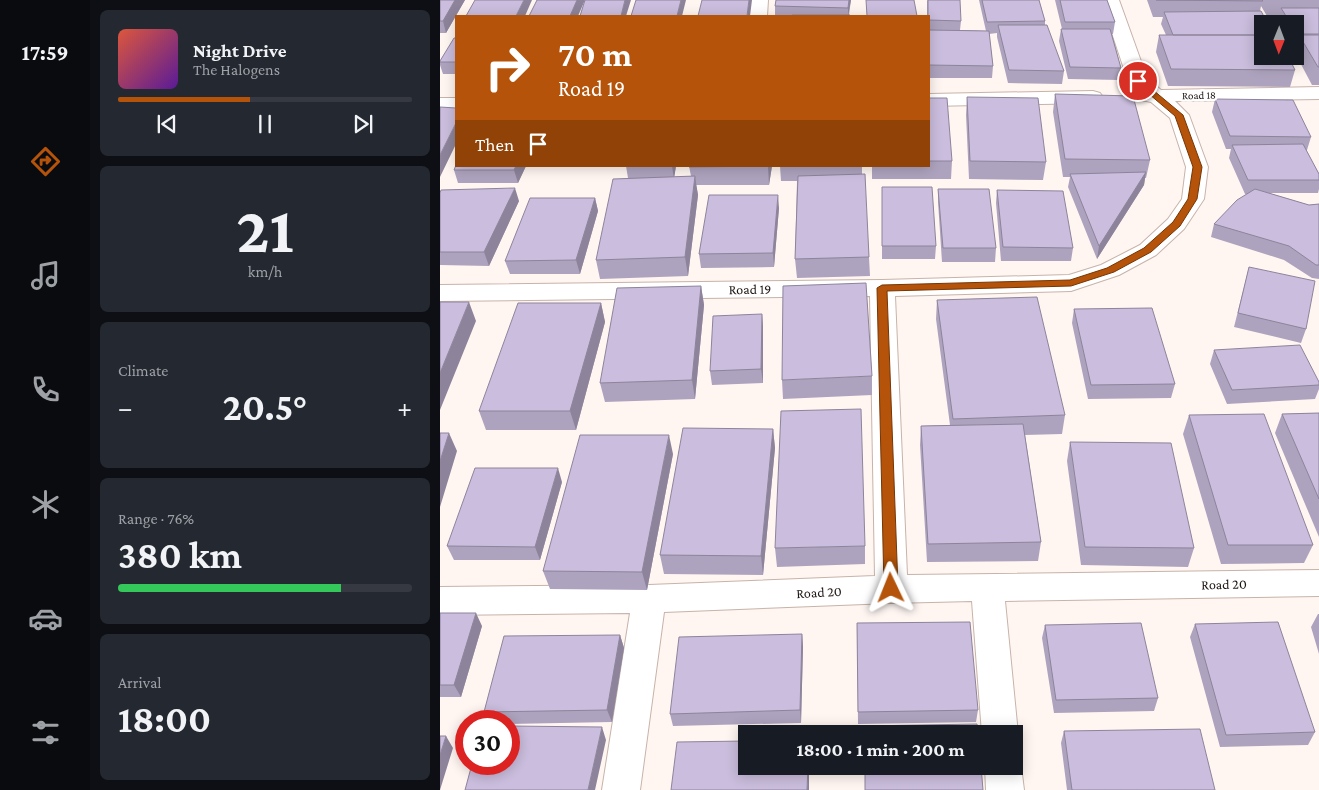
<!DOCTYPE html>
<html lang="en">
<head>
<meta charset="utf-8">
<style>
  body { margin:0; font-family:"Crimson Pro",serif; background:#242831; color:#f1f3f6; height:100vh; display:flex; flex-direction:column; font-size:19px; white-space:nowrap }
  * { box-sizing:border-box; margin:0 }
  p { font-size:16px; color:#9ea1a6 }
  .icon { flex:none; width:28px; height:28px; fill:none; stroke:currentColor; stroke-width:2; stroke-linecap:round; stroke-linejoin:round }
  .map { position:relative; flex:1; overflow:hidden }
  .panel { display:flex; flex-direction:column; gap:10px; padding:10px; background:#0d0f14; width:350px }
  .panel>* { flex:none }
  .hud { position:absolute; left:15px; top:15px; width:475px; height:152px; border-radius:0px; box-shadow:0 2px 12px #0003; background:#b45309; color:#fff; overflow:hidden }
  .needle { width:32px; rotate:181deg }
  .controls { position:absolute; left:814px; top:15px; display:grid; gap:10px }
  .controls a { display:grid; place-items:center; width:50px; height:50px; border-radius:0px; background:#171b24; box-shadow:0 2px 12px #0003; font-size:25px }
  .speed { position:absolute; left:15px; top:710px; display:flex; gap:10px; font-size:25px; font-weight:700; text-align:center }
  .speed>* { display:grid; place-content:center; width:65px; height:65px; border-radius:50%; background:#171b24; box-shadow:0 2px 12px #0003; line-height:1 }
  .speed .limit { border:8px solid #d22; background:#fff; color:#111 }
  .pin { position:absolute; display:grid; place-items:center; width:42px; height:42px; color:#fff; margin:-21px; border:2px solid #fff; border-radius:50%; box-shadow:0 1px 5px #0007 }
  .me { position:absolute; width:55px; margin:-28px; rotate:358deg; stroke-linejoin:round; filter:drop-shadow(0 0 4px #0008) }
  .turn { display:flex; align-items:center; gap:18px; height:105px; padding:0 20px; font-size:22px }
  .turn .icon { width:65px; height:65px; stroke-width:2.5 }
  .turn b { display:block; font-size:35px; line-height:42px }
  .then { display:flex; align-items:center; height:48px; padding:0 20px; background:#0003; gap:10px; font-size:19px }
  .big { font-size:38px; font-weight:700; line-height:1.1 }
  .panel .card { flex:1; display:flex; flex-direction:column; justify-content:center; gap:8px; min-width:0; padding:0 18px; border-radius:8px; background:#242831 }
  .panel .dial { align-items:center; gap:0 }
  .dial b { font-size:65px; line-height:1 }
  .song { display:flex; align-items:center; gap:15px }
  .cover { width:60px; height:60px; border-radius:8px; background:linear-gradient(135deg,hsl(10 70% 55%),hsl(270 70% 35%)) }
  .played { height:5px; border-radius:2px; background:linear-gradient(90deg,#b45309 45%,#363941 45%) }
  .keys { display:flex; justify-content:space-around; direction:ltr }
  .heat { display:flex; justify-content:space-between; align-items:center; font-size:28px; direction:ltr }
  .charge { height:8px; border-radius:4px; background:linear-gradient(90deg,#34c759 76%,#363941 0) }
  .trip { position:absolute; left:298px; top:725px; width:285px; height:50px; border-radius:0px; background:#171b24; box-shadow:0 2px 12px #0003; font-weight:700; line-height:50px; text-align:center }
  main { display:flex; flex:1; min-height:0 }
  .dock { display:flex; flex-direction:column; width:90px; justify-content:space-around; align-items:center; background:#090b0e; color:#9ea1a6 }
  .dock .icon { width:35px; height:35px }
  .dock .selected { color:#b45309 }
  .dock b { font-size:22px; color:#f1f3f6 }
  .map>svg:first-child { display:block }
</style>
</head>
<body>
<main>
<nav class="dock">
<b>17:59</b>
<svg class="icon selected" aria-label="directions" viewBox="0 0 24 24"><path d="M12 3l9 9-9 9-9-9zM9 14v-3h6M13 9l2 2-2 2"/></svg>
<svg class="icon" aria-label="music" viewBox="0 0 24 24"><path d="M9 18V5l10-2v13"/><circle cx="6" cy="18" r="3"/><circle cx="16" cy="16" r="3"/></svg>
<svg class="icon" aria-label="phone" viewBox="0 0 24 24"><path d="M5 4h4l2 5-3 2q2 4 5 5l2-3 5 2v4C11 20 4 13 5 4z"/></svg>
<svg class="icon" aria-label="climate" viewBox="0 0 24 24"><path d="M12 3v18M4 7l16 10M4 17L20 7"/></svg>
<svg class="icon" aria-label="car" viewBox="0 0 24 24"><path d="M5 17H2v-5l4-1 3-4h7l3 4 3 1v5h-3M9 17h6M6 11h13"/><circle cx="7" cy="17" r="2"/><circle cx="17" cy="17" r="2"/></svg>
<svg class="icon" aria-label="filters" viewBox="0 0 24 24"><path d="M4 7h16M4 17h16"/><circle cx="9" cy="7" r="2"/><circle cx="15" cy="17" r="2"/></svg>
</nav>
<section class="panel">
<div class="card">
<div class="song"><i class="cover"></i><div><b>Night Drive</b><p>The Halogens</p></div></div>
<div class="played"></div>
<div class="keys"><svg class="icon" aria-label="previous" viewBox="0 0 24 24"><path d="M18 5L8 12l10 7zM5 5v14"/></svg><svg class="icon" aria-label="pause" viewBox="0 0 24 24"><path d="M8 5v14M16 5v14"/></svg><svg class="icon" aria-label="next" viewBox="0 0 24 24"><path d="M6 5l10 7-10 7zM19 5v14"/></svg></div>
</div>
<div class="card dial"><b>21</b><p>km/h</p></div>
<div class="card"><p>Climate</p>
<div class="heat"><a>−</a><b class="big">20.5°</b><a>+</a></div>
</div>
<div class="card"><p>Range · 76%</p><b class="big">380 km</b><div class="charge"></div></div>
<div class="card"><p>Arrival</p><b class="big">18:00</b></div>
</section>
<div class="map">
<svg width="879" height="790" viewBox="0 0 879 790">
  <rect width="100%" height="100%" fill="#fff6f2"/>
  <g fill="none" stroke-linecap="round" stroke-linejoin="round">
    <g stroke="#c7b3a9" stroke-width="2">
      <path id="minor" d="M310 0H328L327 16H309Z
        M661 0H679L707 78 721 90 879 87V99L735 101 749 115 768 167 764 199 744 229 716 255 679 275 631 291 455 296 467 575 879 570V596L565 601 578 734 574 744V734H542L532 601 451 603 224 612 200 790H162L190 613 0 615V587L209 585 435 576 430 296 0 301V285L442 280 629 275 661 265 700 245 728 219 742 199 746 167 730 118 711 102 701 100 698 96 700 93 688 81Z
        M653 91 660 93 663 97 660 101 653 103 489 106V94Z
        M0 98H16V110H0Z
        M574 753 576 754 581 766 584 790H546L545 766H574Z"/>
    </g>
    <use href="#minor" fill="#fff" fill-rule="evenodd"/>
  </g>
  <path fill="#aea3be" d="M0 0H25L6 33H0Z
    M336 0H411L409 15 410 16H335V6Z
    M487 0 521 21 520 30 546 31 539 0H599L605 21V25L624 71 622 84 568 83 557 37V33L549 34 553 66 552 78H489V16H487Z
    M615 0H667L675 22 673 34H672L681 68 679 80 628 79 619 41 621 29H622Z
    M707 0H879V85H872L855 53 856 46H855V24H841L838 20 839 15 827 16 821 6 820 11 822 24 855 70 850 87 728 86 716 52 719 35H726L721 24 723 17H713Z
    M16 38V74H3L0 65V61Z
    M615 94 710 160 706 178H705L704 185 657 259 628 187 630 177H623L613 112Z
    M527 97 606 162 603 180 529 179 526 115Z
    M489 98 512 161 511 179H432V166H489Z
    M775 99 871 137 867 150H866L879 174V189L878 193H829L869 205 879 204V279L872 278 844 260 771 237 774 224 807 194H805L789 158 791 149H786L772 112Z
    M86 166 78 183H18L14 170Z
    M186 166H236L234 177 251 176 249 166H332L329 185H256L258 195 248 276 160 279 156 260 188 178Z
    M340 166H422V174L429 257 430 276 357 278 355 259 357 181H341Z
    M442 187 496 246 495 259H442Z
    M498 189 556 248 555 262H502L498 202Z
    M557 190 633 248 631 261H561L556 203Z
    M0 193 79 201 49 266 0 265Z
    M155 198 158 211 140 274H70L65 261Z
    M339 208 334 267 261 268 259 254Z
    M809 267 866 329 861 343 794 327Z
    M261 286 264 305 255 399 165 402 160 383Z
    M497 300 625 415 622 434 585 435 601 542 598 561 487 562 480 445 481 426 510 425 496 319Z
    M161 303 165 322 136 430H46L39 411Z
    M634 309 735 384 731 398 648 399 632 323Z
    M322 314 323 327V383L272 385 270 371Z
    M774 350 879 382V389L875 399 787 404 770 364Z
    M432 376V395L343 399 342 380Z
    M879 413V537L835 433 842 414Z
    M749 415 873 545 864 563 781 564 743 434Z
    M333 429 335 448 323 575 224 574 220 555Z
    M630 442 754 548 748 567 641 565 627 461Z
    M233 454 207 590 110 589 103 571Z
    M122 482 100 560H14L7 546Z
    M425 546V564L337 567 335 548Z
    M0 613 42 626 21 697H0Z
    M878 614H879V654L871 627Z
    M417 623 538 710 536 722 418 724Z
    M755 624 875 732 868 745 780 747 750 637Z
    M605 625 718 698 714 711 614 713 602 638Z
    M362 634 363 647 361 723 233 726 230 714Z
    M180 635 184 648 172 722 69 724V721H49L44 712Z
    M624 731 775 790H627L621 743Z"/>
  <path fill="#8d849b" d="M15 0H25L6 33 3 21Z
    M84 0H92L85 16H76Z
    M137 0H145L138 16H130Z
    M185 0H191L186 16H181Z
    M241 0H246L242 16H237Z
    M309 0H312L310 16H307Z
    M409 0H411L408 16V8Z
    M16 123V144L0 177V155Z
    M76 166H86L78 183 74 170Z
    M232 166H236L234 179Z
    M328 166H332L329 185Z
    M706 172 704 185 657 259 659 246Z
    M255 176 258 195 248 276 245 257Z
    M75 188 79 201 49 266 44 252Z
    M338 195 339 208 334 267 333 253Z
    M155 198 158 211 140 274 136 260Z
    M261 286 264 305 255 399 252 380Z
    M29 302 36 321 0 410V373Z
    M161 303 165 322 136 430 130 411Z
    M322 314 323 327V383L321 369Z
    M333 429 335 448 323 575 321 556Z
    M9 433 17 451 0 507V461Z
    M229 435 233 454 207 590 202 572Z
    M118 468 122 482 100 560 95 547Z
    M36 613 42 626 21 697 14 685Z
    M362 634 363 647 361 723 360 710Z
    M180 635 184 648 172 722 167 710Z
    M162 727 166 740 155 790H148Z
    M6 736 13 748 0 790V755Z
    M368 766H369V790H367Z"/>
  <path fill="#cabddd" stroke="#8d849b" d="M0 0H15L3 21H0Z
    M35 0H84L76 16H26Z
    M97 0H137L130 16H89Z
    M145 0H185L181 16H140Z
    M196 0H241L237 16H191Z
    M262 0H309L307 16H258Z
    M336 0H409L408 8 335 6Z
    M426 0H474L477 16H427Z
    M488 0H520L521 21 489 20V16H488Z
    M542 0H599L605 21 547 22Z
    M620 0H667L675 22H625Z
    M716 0H822L823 1Z
    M841 8H879V34H857L855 31V24H851Z
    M821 11 828 24H822V35H733L724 12Z
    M352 15H410V16H352Z
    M558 25H607L624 71 569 70Z
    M621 29H670L681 68 630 67Z
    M489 30 549 31 553 66 489 65Z
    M719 35H822V56H848L855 70 731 69Z
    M859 35H879V67H878Z
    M14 38H16V62H0V61Z
    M615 94 693 96 710 160 625 159Z
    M527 97 598 98 606 162 530 161Z
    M489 98H507L512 161H489Z
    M775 99 853 100 871 137 790 136Z
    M0 107 16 108V123L0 155Z
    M863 144 879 174V180H808L792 145Z
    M16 165V166H76L74 170H14Z
    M249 166H328L249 167Z
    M706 172 659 246 630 174Z
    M425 174 429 257 355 259 358 176Z
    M255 176 245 257 156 260 173 179Z
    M442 187H492L496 246H442Z
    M75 188 44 252H0V193L1 190Z
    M498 189H549L556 248H503Z
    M815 189 869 205 879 204V265H876L849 246 774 224 797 200Z
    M557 190 623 191 633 248 563 247Z
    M269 195H338L333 253 259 254Z
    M90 198H155L136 260 65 261Z
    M809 267 875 281 866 329 798 313Z
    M426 283 432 376 342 380 343 286Z
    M261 286 252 380 160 383 177 288Z
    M597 297 625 415 513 419 497 300Z
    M0 302H29L0 373Z
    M78 303H161L130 411H39Z
    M712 308 735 384 651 385 634 309Z
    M322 314 321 369 270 371 273 316Z
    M860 345 879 382V385L792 390 774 350Z
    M421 409 425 546 335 548 341 411Z
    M879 413V499L842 414Z
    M824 414 873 545H788L749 415Z
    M583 424 601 542 488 544 481 426Z
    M243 428 333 429 321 556 220 555Z
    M0 433H9L0 461Z
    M140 435H229L202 572 103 571Z
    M630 442 731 443 754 548 645 547Z
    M35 468H118L95 547 7 546Z
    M0 613H36L14 685H0Z
    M530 622 538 710 418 712 417 623Z
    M838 622 875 732 786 735 755 624Z
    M701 623 718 698 616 700 605 625Z
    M362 634 360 710 230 714 239 637Z
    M180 635 167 710 44 712 64 636Z
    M537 724 538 734H425L424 726Z
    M69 726 162 727 148 790H25L32 764H69Z
    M760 729 775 790H632L624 731Z
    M0 736H6L0 755Z
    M306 741V766H368L367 790H231L237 742Z
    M425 766H541L543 790H425Z"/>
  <path fill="#b45309" stroke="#753606" d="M696 80H701L743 115 762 167 757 199 740 226 711 252 674 272 631 286 447 291 458 588 456 592 451 594 446 592 444 588 437 288 442 285 630 280 667 268 704 248 733 222 748 199 753 167 735 116 696 83Z"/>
  <g text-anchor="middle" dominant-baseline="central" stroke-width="5" stroke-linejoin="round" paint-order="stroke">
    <g font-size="11" fill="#1f1714" stroke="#fff">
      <text transform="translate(759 95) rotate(-1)">Road 18</text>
    </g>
    <g font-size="14" fill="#1f1714" stroke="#fff">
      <text transform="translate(310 289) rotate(-1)">Road 19</text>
      <text transform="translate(784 584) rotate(-1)">Road 20</text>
      <text transform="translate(379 592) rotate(-3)">Road 20</text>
    </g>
  </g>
</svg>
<div class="controls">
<a><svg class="needle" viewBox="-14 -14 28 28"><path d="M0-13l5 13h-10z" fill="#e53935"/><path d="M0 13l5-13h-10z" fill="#9ea1a6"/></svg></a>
</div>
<div class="speed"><div class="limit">30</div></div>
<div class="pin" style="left:698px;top:81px;background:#d93025"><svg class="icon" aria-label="arrive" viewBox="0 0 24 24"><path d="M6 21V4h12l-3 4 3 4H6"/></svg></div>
<svg class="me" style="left:451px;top:588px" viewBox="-20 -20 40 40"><path d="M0-17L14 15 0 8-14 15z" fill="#b45309" stroke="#fff" stroke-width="4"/></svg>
<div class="trip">18:00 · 1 min · 200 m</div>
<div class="hud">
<div class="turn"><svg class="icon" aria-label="right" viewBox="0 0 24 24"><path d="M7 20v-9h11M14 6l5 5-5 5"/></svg><div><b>70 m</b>Road 19</div></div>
<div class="then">Then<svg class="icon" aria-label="arrive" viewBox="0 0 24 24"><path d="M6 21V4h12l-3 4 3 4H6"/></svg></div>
</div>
</div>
</main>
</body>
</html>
